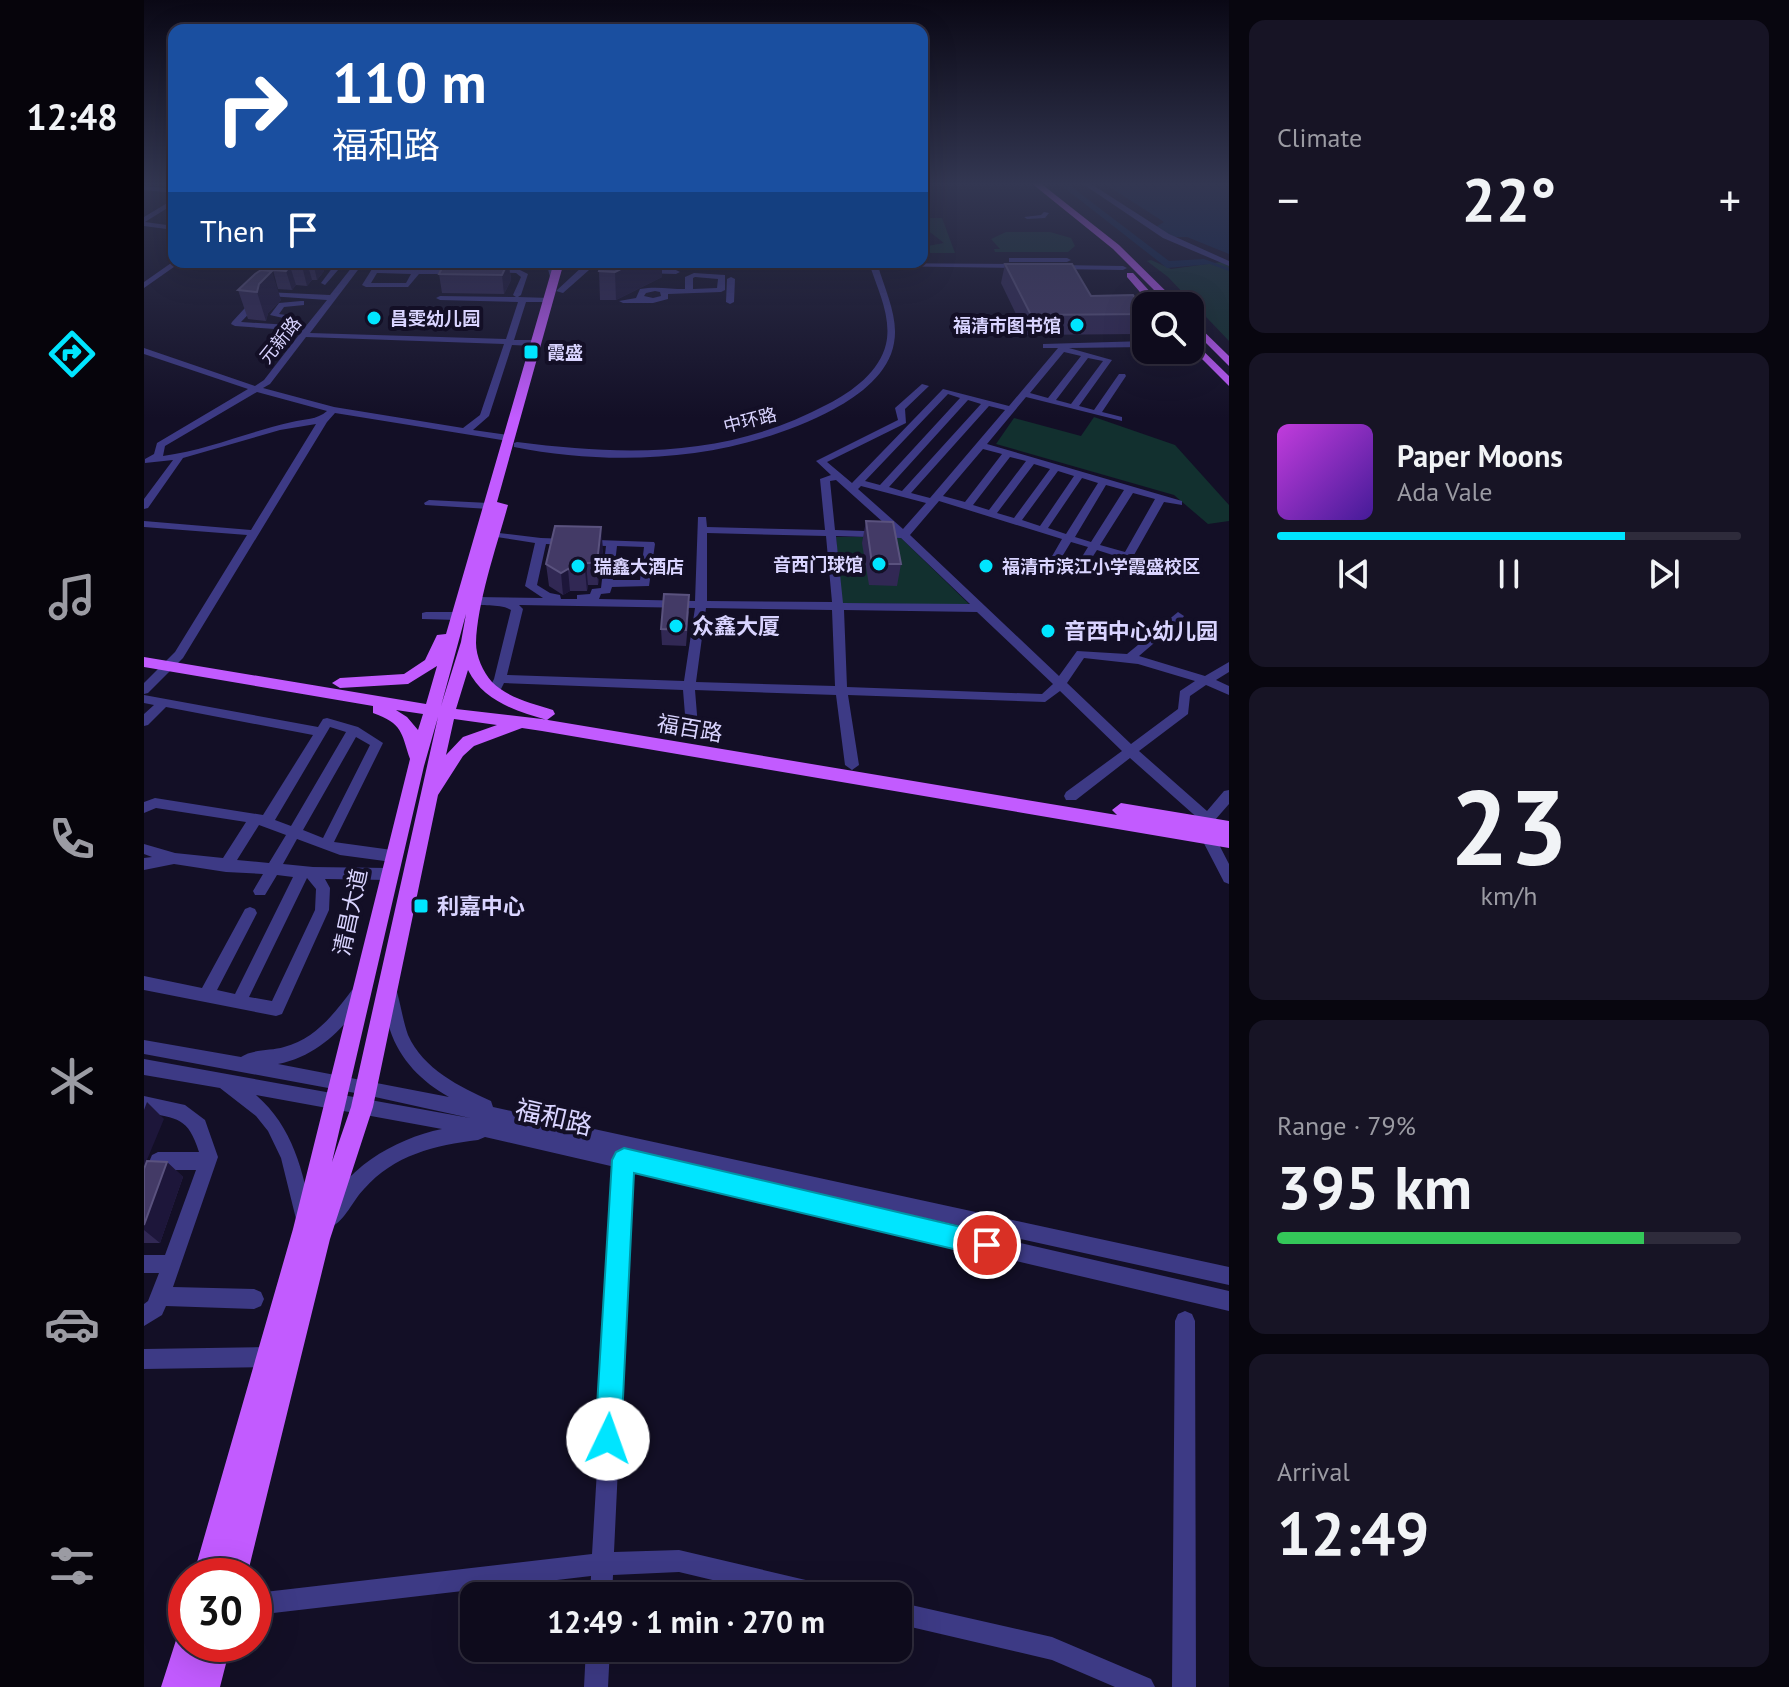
<!DOCTYPE html>
<html lang="en">
<head>
<meta charset="utf-8">
<style>
  body { margin:0; font-family:"PT Sans","Noto Sans SC",sans-serif; background:#171425; color:#f1f3f6; height:100vh; display:flex; flex-direction:column; font-size:30px; white-space:nowrap }
  * { box-sizing:border-box; margin:0 }
  p { font-size:26px; color:#9b9ba3 }
  .icon { flex:none; width:44px; height:44px; fill:none; stroke:currentColor; stroke-width:2; stroke-linecap:round; stroke-linejoin:round }
  .map { position:relative; flex:1; overflow:hidden }
  .panel { display:flex; flex-direction:column; gap:20px; padding:20px; background:#08060f; width:560px }
  .panel>* { flex:none }
  .guide { position:absolute; left:24px; top:24px; width:760px; height:244px; border-radius:16px; box-shadow:0 8px 32px #0002,0 0 0 2px #2e2b3b; background:#1a4fa0; color:#fff; overflow:hidden }
  .tools { position:absolute; left:988px; top:292px; display:grid; gap:16px }
  .tools a { display:grid; place-items:center; width:72px; height:72px; border-radius:16px; background:#0e0b1c; box-shadow:0 8px 32px #0002,0 0 0 2px #2e2b3b; font-size:40px }
  .speed { position:absolute; left:24px; top:1558px; display:flex; gap:16px; font-size:40px; font-weight:700; text-align:center }
  .speed>* { display:grid; place-content:center; width:104px; height:104px; border-radius:50%; background:#0e0b1c; box-shadow:0 8px 32px #0002,0 0 0 2px #2e2b3b; line-height:1 }
  .speed .limit { border:12px solid #d22; background:#fff; color:#111 }
  .pin { position:absolute; display:grid; place-items:center; width:68px; height:68px; color:#fff; margin:-34px; border:4px solid #fff; border-radius:50%; box-shadow:0 2px 8px #0007 }
  .me { position:absolute; width:88px; margin:-44px; rotate:3deg; stroke-linejoin:round; filter:drop-shadow(0 0 6px #0008) }
  .turn { display:flex; align-items:center; gap:28px; height:168px; padding:0 32px; font-size:36px }
  .turn .icon { width:104px; height:104px; stroke-width:2.5 }
  .turn b { display:block; font-size:56px; line-height:68px }
  .then { display:flex; align-items:center; height:76px; padding:0 32px; background:#0003; gap:16px; font-size:30px }
  .big { font-size:60px; font-weight:700; line-height:1.1 }
  .panel .widget { flex:1; display:flex; flex-direction:column; justify-content:center; gap:12px; min-width:0; padding:0 28px; border-radius:16px; background:#171425 }
  .panel .dial { align-items:center; gap:0 }
  .dial b { font-size:104px; line-height:1 }
  .song { display:flex; align-items:center; gap:24px }
  .cover { width:96px; height:96px; border-radius:12px; background:linear-gradient(135deg,hsl(290 70% 55%),hsl(260 70% 35%)) }
  .played { height:8px; border-radius:4px; background:linear-gradient(90deg,#00e5ff 75%,#2e2b3b 75%) }
  .keys { display:flex; justify-content:space-around; direction:ltr }
  .heat { display:flex; justify-content:space-between; align-items:center; font-size:44px; direction:ltr }
  .charge { height:12px; border-radius:6px; background:linear-gradient(90deg,#34c759 79%,#2e2b3b 0) }
  .trip { position:absolute; left:316px; top:1582px; width:452px; height:80px; border-radius:16px; background:#0e0b1c; box-shadow:0 8px 32px #0002,0 0 0 2px #2e2b3b; font-weight:700; line-height:80px; text-align:center }
  main { display:flex; flex:1; min-height:0 }
  .tab-bar { display:flex; flex-direction:column; width:144px; justify-content:space-around; align-items:center; background:#06040b; color:#9b9ba3 }
  .tab-bar .icon { width:56px; height:56px }
  .tab-bar .active { color:#00e5ff }
  .tab-bar b { font-size:36px; color:#f1f3f6 }
  .map>svg:first-child { display:block }
</style>
</head>
<body>
<main>
<nav class="tab-bar">
<b>12:48</b>
<svg class="icon active" aria-label="directions" viewBox="0 0 24 24"><path d="M12 3l9 9-9 9-9-9zM9 14v-3h6M13 9l2 2-2 2"/></svg>
<svg class="icon" aria-label="music" viewBox="0 0 24 24"><path d="M9 18V5l10-2v13"/><circle cx="6" cy="18" r="3"/><circle cx="16" cy="16" r="3"/></svg>
<svg class="icon" aria-label="phone" viewBox="0 0 24 24"><path d="M5 4h4l2 5-3 2q2 4 5 5l2-3 5 2v4C11 20 4 13 5 4z"/></svg>
<svg class="icon" aria-label="climate" viewBox="0 0 24 24"><path d="M12 3v18M4 7l16 10M4 17L20 7"/></svg>
<svg class="icon" aria-label="car" viewBox="0 0 24 24"><path d="M5 17H2v-5l4-1 3-4h7l3 4 3 1v5h-3M9 17h6M6 11h13"/><circle cx="7" cy="17" r="2"/><circle cx="17" cy="17" r="2"/></svg>
<svg class="icon" aria-label="filters" viewBox="0 0 24 24"><path d="M4 7h16M4 17h16"/><circle cx="9" cy="7" r="2"/><circle cx="15" cy="17" r="2"/></svg>
</nav>
<div class="map">
<svg width="1085" height="1687" viewBox="0 0 1085 1687">
  <rect width="100%" height="100%" fill="#130f26"/>
  <path fill="#12302f" d="M778 218H798L811 253H778V247L800 243 778 226Z
    M862 232H906L927 238 931 246 924 252H851L850 249H856L847 239Z
    M1007 260 1027 269 1085 261V341L1024 277 1003 261Z
    M950 417 1031 445 1085 505V521L1064 524 1030 495 852 444 870 418 937 436Z
    M692 537H756L826 605 698 603Z"/>
  <path fill="#0c2248" d="M913 182H921L1025 261 1060 259 1085 268V271L1066 264 1023 268Z
    M958 182H1085V254L1043 237H1030L1012 227 1020 222Z"/>
  <g fill="none" stroke-linecap="round" stroke-linejoin="round">
    <path fill="#3d3a85" fill-rule="evenodd" d="M936 182H944L1025 234 1085 261V266L1019 238Z
      M0 186 30 189V193L0 190Z
      M30 199V204L1 222 30 226V230L0 226V217Z
      M900 212 905 213 901 218 883 219 880 217 897 215Z
      M868 258H923L927 260 923 262H865V258Z
      M30 261 37 262 0 288V282Z
      M156 262H201L181 285 177 283 189 267 159 266H156Z
      M212 262H220L166 333 362 339 374 302 296 300 292 298 296 296 372 297 369 295 377 277 372 273 345 272V268H348L374 269 384 274 377 295 374 297 406 298 407 300 403 302H382L370 340H390L394 343 390 346 368 345 345 416 329 430 364 435 369 438 364 441 191 413 183 422 39 658 4 693 0 694V683L31 652 103 535 0 527V521L107 530 172 424 136 430 39 458 4 508 0 509V499L29 460 1 463V459L10 454 13 443 104 389 0 354V348L111 386 120 380 158 331 91 326 87 324 88 322 112 296 121 292 186 295ZM125 296 183 300 162 326 97 322 118 300ZM162 337 360 344 336 415 319 428 190 407 119 388 126 384ZM113 392 183 411C173 420 160 419 148 422 104 432 63 450 19 456L21 446Z
      M390 262C403 262 416 265 413 281H407L404 269Z
      M457 262H470L445 270 419 293 412 291 439 266Z
      M577 262 877 264 881 266 877 268 734 266C741 290 755 318 750 343 745 373 716 395 690 409 594 460 476 468 370 447V443L373 442C484 456 583 458 684 404 708 392 736 371 742 344 748 318 734 290 726 266L581 264Z
      M273 263 280 265 277 269 312 270 316 272 312 274H275L264 287H222L218 285 228 269H270ZM233 273 267 274 262 283H227Z
      M914 265 979 266 983 268 979 270 911 269 910 267Z
      M500 269 532 270 536 272 532 274 497 273V269Z
      M550 273 581 275V290L577 292 524 294V299L509 303H479L475 301 492 298 496 289C512 286 526 289 541 289V277ZM551 277 574 279 573 288 549 289V278ZM511 291 516 292 517 296 509 298 500 296 502 293Z
      M587 277 591 279 590 302 586 304 582 302 583 279Z
      M157 301H160V305L140 307 135 314 148 316V320L126 315 135 303Z
      M1002 341V347L925 348 968 360 935 406 950 410 975 374H981L982 376 958 412 978 417V421L882 397 843 444 1038 501V505L1020 502 977 578H969L968 576 978 558 953 550 942 567H934L933 565 944 547 927 542 916 560H908L907 558 918 539 795 501 766 535 915 676 933 651 983 654 1034 612 1040 616 1038 619 995 656 1061 676 1085 662V672L1072 680 1085 686V695L1062 685 1046 696 1044 714 995 751 1063 811 1080 791 1085 790V804L1071 820V825L1067 829 1085 864V884L1080 882 1052 828 1057 821 986 758 932 800H922L920 796 922 792 978 751 916 691 901 702 704 695 715 765 708 770 701 765 692 695 551 690 554 727 548 731 542 727 539 690 360 683 355 693 347 695 341 691 346 687 350 679 367 610C354 602 338 609 326 601L332 597 399 598 381 586 391 543 346 536V532L397 538 510 542 511 544 505 586 468 587 466 593 457 594 455 599 551 601 554 517H562L563 527 681 530 676 479 687 475 672 461 754 420 751 408 778 384 785 386 761 409 762 423 683 462 708 483 799 389 865 406 914 348H899V344ZM920 352 937 356 904 398 886 393ZM944 358 959 361 927 404 912 400ZM804 394 816 398 736 485 721 481ZM824 400 837 404 758 491 745 487ZM845 406 861 410 786 498 767 493ZM839 449 858 454 821 502 799 496ZM866 457 882 461 845 510 829 505ZM890 464 906 469 870 518 853 513ZM914 471 930 476 896 526 878 520ZM938 478 954 483 922 534 904 528ZM692 480 750 532 691 530 686 481ZM962 485 980 490 947 542 931 537ZM717 486 782 503 759 529 714 489ZM989 493 1011 499 981 552 956 545ZM563 533 682 536 688 602 563 601ZM692 536 757 538 826 604 699 603ZM402 544 462 546 457 588 448 589 446 594 433 595V599H417L416 595 406 593 393 585ZM473 546 500 547 496 580H469ZM375 605 551 608 540 681 363 675 379 609ZM562 608 688 610 691 686 552 682ZM700 610 833 612 909 684 898 694 703 687ZM940 658 994 664 1051 681 1036 691 1034 709 987 744 923 683Z
      M285 500 345 503 350 506 345 509 281 505 280 503Z
      M282 612H313L319 616 313 620 278 619V613Z
      M0 695 174 727 179 719 183 718 214 727 239 743 190 842 248 850 253 852 255 856 253 860 248 862 196 855 153 839 139 864 169 867 244 868 249 870 251 874 249 878 244 880 181 879 186 888 185 910 138 1014 132 1016 0 990V976L58 988 101 909 106 907 111 909 113 913 73 990 91 994 149 877 133 875 121 895H111L109 891 119 874 82 872 30 864 0 870V858L8 857 0 854V844L31 853 79 858 102 822 12 808 0 813V802L11 798 119 815 169 735 22 707 4 725 0 726V714L10 705 0 703ZM186 727 202 732 147 826 131 820ZM212 737 226 745 179 838 159 830ZM115 825 142 835 125 863 93 860ZM163 878 172 889 171 910 128 1001 105 997Z
      M245 985 251 987 253 992C257 1006 259 1021 264 1035 279 1069 316 1087 347 1101L349 1107 1085 1267V1285L482 1152 1085 1291V1311L488 1171 470 1552 535 1550 683 1585 691 1588 694 1596H636L535 1572 469 1575 468 1596H446L447 1576 112 1615 110 1614V1594L112 1593 448 1554 471 1167 341 1137 334 1140C291 1145 250 1155 220 1189 209 1200 201 1221 187 1227L181 1224 178 1218C198 1170 249 1139 298 1129L112 1095C149 1127 159 1171 168 1217L165 1223 159 1226 153 1223 137 1158 124 1131 112 1116 76 1088 0 1075V1059L326 1118 222 1095 0 1054V1040L97 1057C108 1049 127 1051 140 1047 171 1039 190 1014 208 990L214 988 220 990 222 995 220 1000C197 1031 173 1056 134 1064L305 1097C278 1082 256 1060 246 1030 243 1018 241 1005 237 992L239 987Z
      M0 1096 41 1105 61 1120 74 1157 29 1287 110 1289 117 1292 120 1299 117 1306 110 1309 22 1306 18 1315 0 1326V1304L4 1301 15 1273H0V1255H21L52 1170H20L6 1203 0 1206V1174L8 1155 14 1152H55C44 1117 34 1119 0 1112Z
      M1041 1311 1048 1314 1051 1321 1052 1687H1028L1031 1321 1034 1314Z
      M124 1347 131 1350 134 1357 131 1364 124 1367 0 1369V1349Z
      M754 1602 908 1637 1007 1679 1011 1687H971L908 1660 754 1624Z
      M442 1648H466L464 1687H440Z"/>
    <path fill="#c25bff" fill-rule="evenodd" d="M886 182H895L975 245 1037 306H1026L969 249Z
      M410 262H420L353 502 364 505C353 545 333 603 332 643 332 656 339 672 348 682 364 698 388 703 409 710L411 714 403 720C372 711 339 701 324 670L312 709 398 719 973 815 968 810 977 803 1085 821V848L398 731 378 728 330 746 319 756 294 795 229 1107 186 1239 103 1576H49L149 1229 266 759C257 732 259 724 229 713V706L0 667V657L282 704 293 666 264 684 196 688 188 683 196 678 260 674 281 660 293 635 302 634ZM322 614 317 642 297 706ZM252 710 279 714 274 730 263 717ZM294 717 207 1107 188 1162 280 766ZM310 719 353 725 319 737 302 755Z
      M983 273H989L1019 306H1008L983 277Z
      M1046 318 1085 356V366L1046 327Z
      M1046 338 1085 376V386L1046 347Z
      M42 1630V1644H87L76 1687H17L34 1634Z"/>
  </g>
  <path fill="#312854" d="M129 262H178L180 271 173 280H168L163 286 152 285 148 290 134 289 129 270Z
    M301 262H365L367 280 360 294 298 293 295 274Z
    M458 262H518V277L472 300H456L455 271Z
    M861 264 1002 314 995 334 882 335 857 283Z
    M111 274 137 300 124 313 122 321 104 319 94 290Z
    M722 521 757 564 753 586 725 585 718 543Z
    M459 549 454 585H444L443 591H426L419 595 405 586 402 564Z
    M545 611 542 646 518 645 517 629Z
    M23 1162 39 1177 16 1243H0V1169Z"/>
  <path fill="#1d163a" d="M161 262H163L168 280 163 286 158 266Z
    M169 262H178L180 271 173 280Z
    M364 262 367 280 360 294 358 275Z
    M491 262H518V277L472 300 471 272Z
    M146 266 152 285 148 290 142 271Z
    M128 271 137 300 124 313 122 321 113 292 115 284Z
    M457 527 459 549 454 585 453 563Z
    M442 563 444 585 443 591 441 570Z
    M424 569 426 591 419 595 417 573Z
    M3 1102 20 1119 0 1167V1110Z
    M23 1162 39 1177 16 1243 0 1230V1225Z"/>
  <path fill="#433a66" stroke="#5a527e" stroke-width="2" d="M129 262H161L158 266H146L142 271 129 270Z
    M301 262H364L358 275 295 274Z
    M458 262H491L471 272 455 271Z
    M861 264H928L947 296 989 295 1002 314 887 315Z
    M117 270 128 271 115 284 113 292 94 290 111 274Z
    M722 521 749 522 757 564H728Z
    M411 526 457 527 453 563H442L441 570 424 569 417 573 402 564Z
    M520 594 545 595 542 630 517 629Z
    M3 1161 23 1162 0 1225V1169Z"/>
  <linearGradient id="sky" x2="0" y2="1"><stop stop-color="#0a0815"/><stop offset="0.44" stop-color="#333752"/><stop offset="1" stop-color="#333752" stop-opacity="0"/></linearGradient>
  <rect width="1085" height="418" fill="url(#sky)"/>
  <path fill="#00e5ff" stroke="#0095a6" stroke-width="2" d="M480 1148 843 1233 851 1236 855 1245 851 1253 843 1257 490 1173 477 1439 474 1448 464 1452 454 1448 451 1439 468 1160 472 1152Z"/>
  <g fill="#00e5ff" stroke="#130f26" stroke-width="3">
    <circle cx="230" cy="318" r="8"/>
    <circle cx="933" cy="325" r="8"/>
    <rect x="379" y="344" width="16" height="16" rx="4"/>
    <circle cx="735" cy="564" r="8"/>
    <circle cx="434" cy="566" r="8"/>
    <circle cx="842" cy="566" r="8"/>
    <circle cx="532" cy="626" r="8"/>
    <circle cx="904" cy="631" r="8"/>
    <rect x="269" y="898" width="16" height="16" rx="4"/>
  </g>
  <g text-anchor="middle" dominant-baseline="central" stroke-width="8" stroke-linejoin="round" paint-order="stroke">
    <g font-size="18" font-weight="bold" fill="#d9d4ff" stroke="#130f26" text-anchor="start">
      <text x="246" y="318">昌雯幼儿园</text>
      <text x="917" y="325" text-anchor="end">福清市图书馆</text>
      <text x="403" y="352">霞盛</text>
      <text x="719" y="564" text-anchor="end">音西门球馆</text>
      <text x="450" y="566">瑞鑫大酒店</text>
      <text x="858" y="566">福清市滨江小学霞盛校区</text>
    </g>
    <g font-size="18" fill="#d9d4ff" stroke="#130f26">
      <text transform="translate(136 340) rotate(-51)">元新路</text>
      <text transform="translate(606 420) rotate(-14)">中环路</text>
    </g>
    <g font-size="22" font-weight="bold" fill="#d9d4ff" stroke="#130f26" text-anchor="start">
      <text x="548" y="626">众鑫大厦</text>
      <text x="920" y="631">音西中心幼儿园</text>
      <text x="293" y="906">利嘉中心</text>
    </g>
    <g font-size="22" fill="#d9d4ff" stroke="#130f26">
      <text transform="translate(546 728) rotate(10)">福百路</text>
      <text transform="translate(206 912) rotate(-78)">清昌大道</text>
    </g>
    <g font-size="26" fill="#d9d4ff" stroke="#130f26">
      <text transform="translate(410 1117) rotate(13)">福和路</text>
    </g>
  </g>
</svg>
<div class="tools">
<a><svg class="icon" aria-label="search" viewBox="0 0 24 24"><circle cx="10" cy="10" r="6"/><path d="M15 15l6 6"/></svg></a>
</div>
<div class="speed"><div class="limit">30</div></div>
<div class="pin" style="left:843px;top:1245px;background:#d93025"><svg class="icon" aria-label="arrive" viewBox="0 0 24 24"><path d="M6 21V4h12l-3 4 3 4H6"/></svg></div>
<svg class="me" style="left:464px;top:1439px" viewBox="-20 -20 40 40"><circle r="19" fill="#fff"/><path d="M0-13L10 11 0 6-10 11z" fill="#00e5ff"/></svg>
<div class="trip">12:49 · 1 min · 270 m</div>
<div class="guide">
<div class="turn"><svg class="icon" aria-label="right" viewBox="0 0 24 24"><path d="M7 20v-9h11M14 6l5 5-5 5"/></svg><div><b>110 m</b>福和路</div></div>
<div class="then">Then<svg class="icon" aria-label="arrive" viewBox="0 0 24 24"><path d="M6 21V4h12l-3 4 3 4H6"/></svg></div>
</div>
</div>
<section class="panel">
<div class="widget"><p>Climate</p>
<div class="heat"><a>−</a><b class="big">22°</b><a>+</a></div>
</div>
<div class="widget">
<div class="song"><i class="cover"></i><div><b>Paper Moons</b><p>Ada Vale</p></div></div>
<div class="played"></div>
<div class="keys"><svg class="icon" aria-label="previous" viewBox="0 0 24 24"><path d="M18 5L8 12l10 7zM5 5v14"/></svg><svg class="icon" aria-label="pause" viewBox="0 0 24 24"><path d="M8 5v14M16 5v14"/></svg><svg class="icon" aria-label="next" viewBox="0 0 24 24"><path d="M6 5l10 7-10 7zM19 5v14"/></svg></div>
</div>
<div class="widget dial"><b>23</b><p>km/h</p></div>
<div class="widget"><p>Range · 79%</p><b class="big">395 km</b><div class="charge"></div></div>
<div class="widget"><p>Arrival</p><b class="big">12:49</b></div>
</section>
</main>
</body>
</html>
